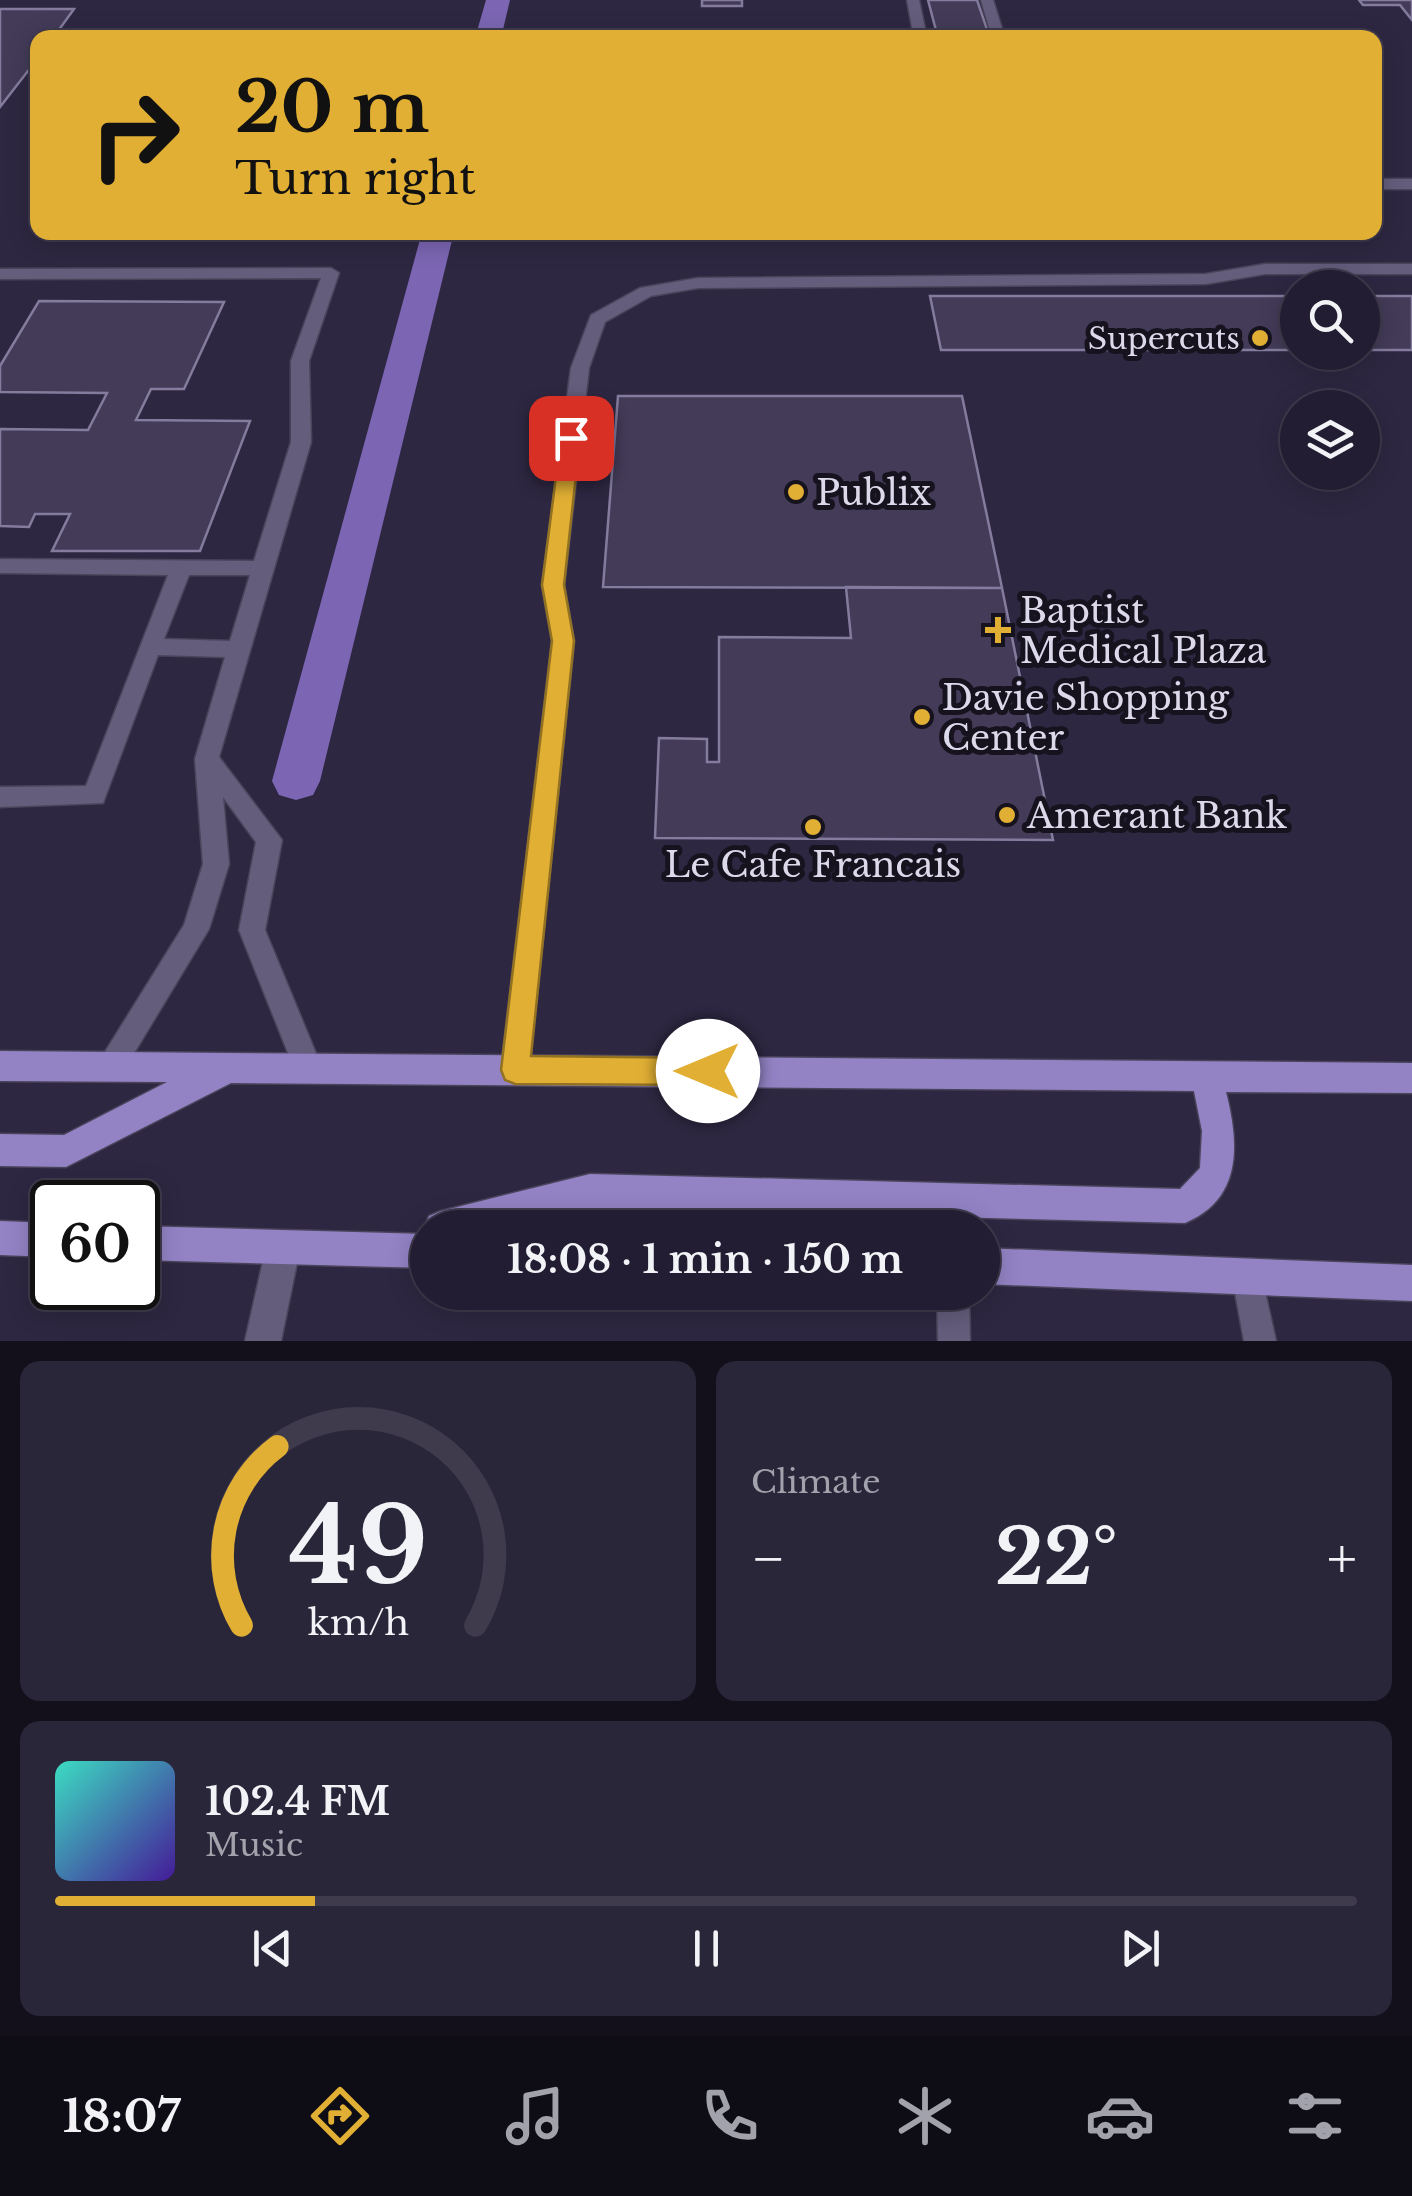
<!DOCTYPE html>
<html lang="en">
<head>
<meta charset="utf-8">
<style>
  body { margin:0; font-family:"Libre Baskerville",serif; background:#2a263a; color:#f1f3f6; height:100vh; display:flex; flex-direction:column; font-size:38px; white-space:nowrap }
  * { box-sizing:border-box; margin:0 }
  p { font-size:32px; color:#a2a2ac }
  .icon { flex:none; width:55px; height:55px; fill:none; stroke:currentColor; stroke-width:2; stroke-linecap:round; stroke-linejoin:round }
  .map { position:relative; height:1341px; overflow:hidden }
  .sheet { display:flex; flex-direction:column; gap:20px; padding:20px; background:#13101c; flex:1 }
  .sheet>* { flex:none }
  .guide { position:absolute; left:30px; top:30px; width:1352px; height:210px; border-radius:20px; box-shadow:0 5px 25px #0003,0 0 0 2px #3f3b4d; background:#e1af34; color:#111; overflow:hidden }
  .fabs { position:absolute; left:1280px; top:270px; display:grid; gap:20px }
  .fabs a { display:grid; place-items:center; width:100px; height:100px; border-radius:50%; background:#221d32; box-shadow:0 5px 25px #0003,0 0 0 2px #3f3b4d; font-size:50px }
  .speed { position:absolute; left:30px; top:1180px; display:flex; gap:20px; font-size:50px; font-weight:700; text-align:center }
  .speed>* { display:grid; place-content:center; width:130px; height:130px; border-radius:50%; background:#221d32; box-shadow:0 5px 25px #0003,0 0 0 2px #3f3b4d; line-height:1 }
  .speed .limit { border:5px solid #111; border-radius:15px; background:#fff; color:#111 }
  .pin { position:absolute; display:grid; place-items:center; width:85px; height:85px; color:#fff; margin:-42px; border-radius:20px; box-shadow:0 5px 15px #0006 }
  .me { position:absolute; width:110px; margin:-55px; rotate:270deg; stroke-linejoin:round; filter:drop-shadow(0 0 8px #0008) }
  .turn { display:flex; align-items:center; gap:35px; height:210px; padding:0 40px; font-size:45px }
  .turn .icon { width:130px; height:130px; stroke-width:2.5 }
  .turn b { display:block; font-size:70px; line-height:85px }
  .big { font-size:75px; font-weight:700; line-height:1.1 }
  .sheet .widget { flex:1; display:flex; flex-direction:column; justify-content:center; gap:15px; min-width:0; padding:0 35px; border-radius:20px; background:#2a263a }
  .sheet .dial { align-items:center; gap:0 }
  .dial svg { height:260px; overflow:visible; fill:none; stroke:#3f3b4d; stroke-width:7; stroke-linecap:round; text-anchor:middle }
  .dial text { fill:#f1f3f6; stroke:none }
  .song { display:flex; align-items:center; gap:30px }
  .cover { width:120px; height:120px; border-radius:15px; background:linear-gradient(135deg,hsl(170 70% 55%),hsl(260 70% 35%)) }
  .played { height:10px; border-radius:5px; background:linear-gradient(90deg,#e1af34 20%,#3f3b4d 20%) }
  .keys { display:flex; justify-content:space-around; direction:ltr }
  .heat { display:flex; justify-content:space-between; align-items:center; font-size:55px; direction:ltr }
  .sheet .tiles { flex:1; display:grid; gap:20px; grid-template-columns:1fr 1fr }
  .widget:last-child { grid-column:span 2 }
  .trip { position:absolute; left:410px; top:1210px; width:590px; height:100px; border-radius:50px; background:#221d32; box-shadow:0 5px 25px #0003,0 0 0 2px #3f3b4d; font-weight:700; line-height:100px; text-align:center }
  .tab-bar { display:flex; height:160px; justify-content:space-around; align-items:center; background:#0e0c14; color:#a2a2ac }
  .tab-bar .icon { width:70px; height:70px }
  .tab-bar .selected { color:#e1af34 }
  .tab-bar b { font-size:45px; color:#f1f3f6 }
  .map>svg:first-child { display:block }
</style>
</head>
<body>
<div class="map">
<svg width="1412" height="1341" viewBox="0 0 1412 1341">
  <rect width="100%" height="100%" fill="#2e2742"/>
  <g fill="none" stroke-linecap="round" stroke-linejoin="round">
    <path fill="#7c66b4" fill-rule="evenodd" d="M486 0H510L501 38H475Z
      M422 232H454L320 781 313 795 296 800 279 795 272 781Z"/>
  </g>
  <path fill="#433b58" stroke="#837c9d" stroke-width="2.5" d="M702 0H742V6H702Z
    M928 0H977L990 38H938Z
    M1359 0H1412V20L1400 5H1363Z
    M0 9H74L53 38H38V58L0 107Z
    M930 296H1298V350H941Z
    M1362 296H1412V350H1362Z
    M39 301 224 302 184 389H151L136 420 250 421 200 551H52L70 514H35L29 527 0 526V429L88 430 107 393 0 392V366Z
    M618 396H962L1002 588 603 587Z
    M846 587 1002 588 1053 840 655 838 659 738 707 739V762H719V637L851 638Z"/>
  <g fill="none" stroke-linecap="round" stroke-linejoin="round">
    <g stroke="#4a445b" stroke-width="3">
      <path id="service" d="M907 0H919L927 38H914Z
        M981 0H993L1005 38H992Z
        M1375 179H1412V189H1375Z
        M1265 264H1412V274H1265L1206 284 698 288 651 296 605 322 589 368 564 585 574 641 529 1070 525 1080 515 1084 505 1080 501 1070 552 641 542 585 571 368 591 315 640 288 698 278 1206 274Z
        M331 268 339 273 309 361 311 442 219 757 282 840 265 930 322 1068 318 1078 308 1081 298 1078 239 930 256 842 223 797 229 864 209 929 119 1078 109 1081 99 1078 95 1068 184 925 203 864 195 759 225 657 158 655 103 803 0 807V787L86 786 168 575 0 573V559L254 561 291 442V361L321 278 0 279V269ZM189 575H250L230 641 164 639Z
        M1248 1260 1259 1265 1276 1341H1244L1232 1276 1237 1265Z
        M937 1292H969L970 1341H938Z"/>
    </g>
    <g stroke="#4a445b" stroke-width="3">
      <path id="minor" d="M283 1231 295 1236 300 1248 281 1341H245L266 1248 271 1236Z"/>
    </g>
    <g stroke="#4a445b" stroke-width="3">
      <path id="primary" d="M0 1051 1412 1063V1093L1226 1092C1239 1143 1243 1199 1185 1223L590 1208 512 1228H428V1268L138 1260V1226L426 1234 424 1228 429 1216 441 1211 590 1174 1180 1189 1200 1168 1202 1131 1194 1091 231 1083 66 1167 0 1166V1134L64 1135 167 1082 0 1081Z
        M0 1221 52 1223V1257L0 1255Z
        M982 1248 1412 1265V1301L982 1284Z"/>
    </g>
    <use href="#service" fill="#645d7c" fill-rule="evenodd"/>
    <use href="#minor" fill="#645d7c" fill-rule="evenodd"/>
    <use href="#primary" fill="#9383c5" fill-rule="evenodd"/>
  </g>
  <path fill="#e1af34" stroke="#927222" stroke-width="2.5" d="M571 433 580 438 564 585 574 641 531 1056 708 1058 719 1062 723 1071 719 1081 708 1085 515 1084 505 1080 501 1070 552 641 542 585 561 438Z"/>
  <g fill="#e1af34" stroke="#16131f" stroke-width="4">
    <circle cx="1260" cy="338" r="10"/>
    <circle cx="796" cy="492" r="10"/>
    <path d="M993 615h10v10h10v10h-10v10h-10v-10h-10v-10h10z"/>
    <circle cx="922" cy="717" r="10"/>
    <circle cx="1007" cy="815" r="10"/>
    <circle cx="813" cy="827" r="10"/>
  </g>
  <g text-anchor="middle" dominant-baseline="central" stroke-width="10" stroke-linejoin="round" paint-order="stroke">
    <g font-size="30" fill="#dcd9eb" stroke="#16131f" text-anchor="end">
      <text x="1240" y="338">Supercuts</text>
    </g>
    <g font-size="35" fill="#dcd9eb" stroke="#16131f" text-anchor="start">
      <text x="816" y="492">Publix</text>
      <text x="1020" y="610">Baptist<tspan x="1020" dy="40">Medical Plaza</tspan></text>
      <text x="942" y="697">Davie Shopping<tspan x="942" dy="40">Center</tspan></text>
      <text x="1027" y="815">Amerant Bank</text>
      <text x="813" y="864" text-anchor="middle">Le Cafe Francais</text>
    </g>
  </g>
</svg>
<div class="fabs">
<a><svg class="icon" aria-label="search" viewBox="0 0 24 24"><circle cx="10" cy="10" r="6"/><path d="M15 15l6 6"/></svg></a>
<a><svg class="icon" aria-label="layers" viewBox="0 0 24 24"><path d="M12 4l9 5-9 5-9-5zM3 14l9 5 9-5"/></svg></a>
</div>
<div class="speed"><div class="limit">60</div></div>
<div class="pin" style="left:571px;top:438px;background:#d93025"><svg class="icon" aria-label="arrive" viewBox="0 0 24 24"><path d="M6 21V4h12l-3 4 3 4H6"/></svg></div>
<svg class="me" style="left:708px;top:1071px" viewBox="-20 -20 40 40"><circle r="19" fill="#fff"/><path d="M0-13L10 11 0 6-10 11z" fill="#e1af34"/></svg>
<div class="trip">18:08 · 1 min · 150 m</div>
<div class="guide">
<div class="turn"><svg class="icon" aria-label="right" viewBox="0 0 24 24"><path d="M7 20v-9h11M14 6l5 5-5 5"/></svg><div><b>20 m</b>Turn right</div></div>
</div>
</div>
<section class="sheet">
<div class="tiles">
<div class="widget dial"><svg viewBox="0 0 100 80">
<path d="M14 69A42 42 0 1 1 86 69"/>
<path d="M14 69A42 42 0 0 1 25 14" stroke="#e1af34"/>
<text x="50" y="56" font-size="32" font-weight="700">49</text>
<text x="50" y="72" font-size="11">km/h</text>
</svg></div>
<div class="widget"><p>Climate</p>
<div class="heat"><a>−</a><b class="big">22°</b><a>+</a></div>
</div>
<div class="widget">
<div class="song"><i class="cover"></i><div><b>102.4 FM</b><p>Music</p></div></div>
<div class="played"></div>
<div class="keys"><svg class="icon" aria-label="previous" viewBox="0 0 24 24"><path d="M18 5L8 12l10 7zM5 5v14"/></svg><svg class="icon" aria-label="pause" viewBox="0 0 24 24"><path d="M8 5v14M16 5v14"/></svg><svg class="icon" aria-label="next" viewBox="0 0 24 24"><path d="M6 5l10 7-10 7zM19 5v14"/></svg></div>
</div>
</div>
</section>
<nav class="tab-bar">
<b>18:07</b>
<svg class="icon selected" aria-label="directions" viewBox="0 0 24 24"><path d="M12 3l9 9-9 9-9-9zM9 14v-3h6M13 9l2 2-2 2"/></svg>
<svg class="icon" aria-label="music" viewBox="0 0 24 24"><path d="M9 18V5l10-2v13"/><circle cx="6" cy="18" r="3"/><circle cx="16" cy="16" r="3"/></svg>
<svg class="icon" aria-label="phone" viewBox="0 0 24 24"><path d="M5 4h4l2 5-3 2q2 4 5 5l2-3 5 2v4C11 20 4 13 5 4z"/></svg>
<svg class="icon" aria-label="climate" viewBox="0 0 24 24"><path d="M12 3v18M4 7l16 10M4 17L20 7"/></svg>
<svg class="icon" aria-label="car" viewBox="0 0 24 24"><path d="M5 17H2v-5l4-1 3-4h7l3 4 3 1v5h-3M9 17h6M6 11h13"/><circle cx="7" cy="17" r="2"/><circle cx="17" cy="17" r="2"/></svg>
<svg class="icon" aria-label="filters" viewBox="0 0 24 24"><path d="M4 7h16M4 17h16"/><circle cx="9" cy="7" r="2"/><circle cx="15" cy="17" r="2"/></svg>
</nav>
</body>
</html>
